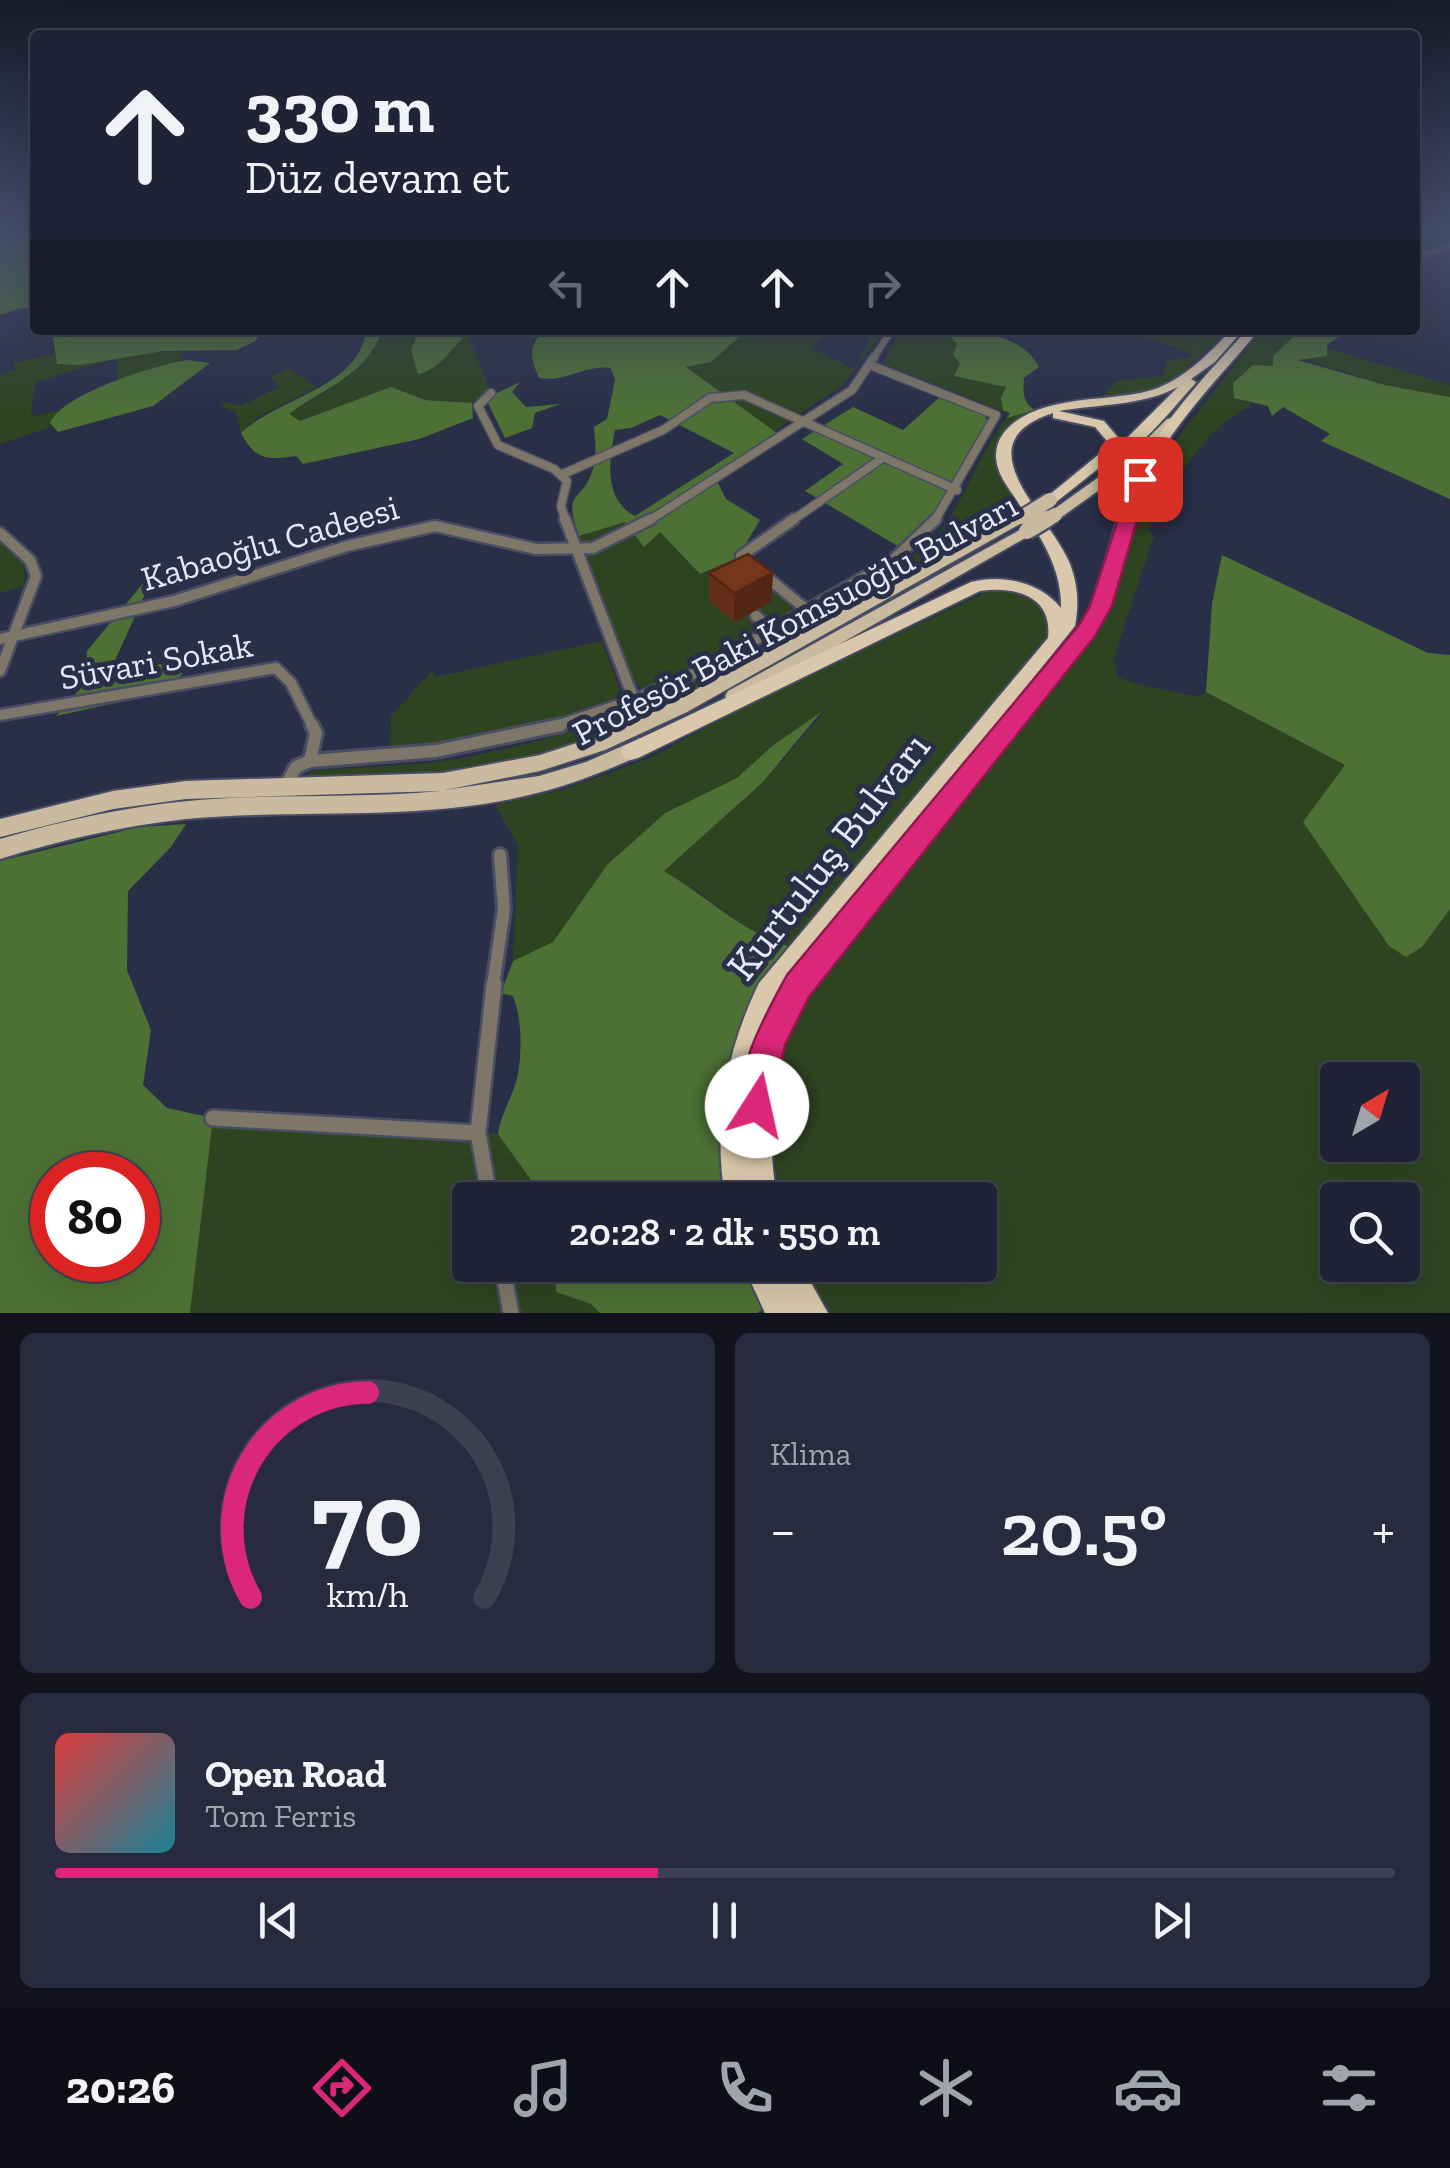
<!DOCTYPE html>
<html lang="tr">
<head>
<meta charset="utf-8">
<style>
  body { margin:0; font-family:"Zilla Slab",serif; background:#282b3e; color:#f1f3f6; height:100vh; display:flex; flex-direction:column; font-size:38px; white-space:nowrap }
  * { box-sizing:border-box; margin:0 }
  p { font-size:32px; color:#a2a4ad }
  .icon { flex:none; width:55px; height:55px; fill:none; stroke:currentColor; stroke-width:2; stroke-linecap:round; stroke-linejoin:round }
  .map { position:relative; height:1313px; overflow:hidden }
  .panel { display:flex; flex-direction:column; gap:20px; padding:20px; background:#12131e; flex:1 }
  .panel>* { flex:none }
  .hud { position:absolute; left:30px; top:30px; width:1390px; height:305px; border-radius:10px; box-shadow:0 10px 40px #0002,0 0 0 2px #3d4051; background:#202336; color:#f1f3f6; overflow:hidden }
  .needle { width:65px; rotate:38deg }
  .tools { position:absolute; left:1320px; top:1062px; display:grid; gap:20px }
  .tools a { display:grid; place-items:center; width:100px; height:100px; border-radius:10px; background:#202336; box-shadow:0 10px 40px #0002,0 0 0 2px #3d4051; font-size:50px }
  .speed { position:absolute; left:30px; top:1152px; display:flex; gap:20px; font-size:50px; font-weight:700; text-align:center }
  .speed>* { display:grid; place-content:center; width:130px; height:130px; border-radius:50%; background:#202336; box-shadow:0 10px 40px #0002,0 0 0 2px #3d4051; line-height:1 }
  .speed .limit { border:15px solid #d22; background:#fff; color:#111 }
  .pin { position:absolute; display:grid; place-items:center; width:85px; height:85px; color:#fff; margin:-42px; border-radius:20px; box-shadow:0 5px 15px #0006 }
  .me { position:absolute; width:110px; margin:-55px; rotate:10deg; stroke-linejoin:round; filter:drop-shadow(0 0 8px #0008) }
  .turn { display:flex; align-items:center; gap:35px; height:210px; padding:0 50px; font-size:45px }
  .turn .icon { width:130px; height:130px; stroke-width:2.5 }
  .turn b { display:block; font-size:70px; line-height:85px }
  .lanes { display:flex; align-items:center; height:95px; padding:0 50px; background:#0003; justify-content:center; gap:50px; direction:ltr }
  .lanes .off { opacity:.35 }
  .big { font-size:75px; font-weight:600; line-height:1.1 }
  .panel .widget { flex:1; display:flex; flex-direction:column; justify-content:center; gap:15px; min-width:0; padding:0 35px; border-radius:15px; background:#282b3e }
  .panel .dial { align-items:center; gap:0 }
  .dial svg { height:260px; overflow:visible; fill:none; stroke:#3d4051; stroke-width:7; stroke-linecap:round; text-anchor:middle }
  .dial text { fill:#f1f3f6; stroke:none }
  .song { display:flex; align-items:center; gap:30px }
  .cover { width:120px; height:120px; border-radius:15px; background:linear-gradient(135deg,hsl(0 70% 55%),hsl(190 70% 35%)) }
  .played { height:10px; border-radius:5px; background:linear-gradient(90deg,#db2777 45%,#3d4051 45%) }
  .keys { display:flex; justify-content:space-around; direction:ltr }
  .heat { display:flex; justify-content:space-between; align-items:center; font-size:55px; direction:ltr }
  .panel .tiles { flex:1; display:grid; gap:20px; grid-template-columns:1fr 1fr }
  .widget:last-child { grid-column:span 2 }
  .trip { position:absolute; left:452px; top:1182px; width:545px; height:100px; border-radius:10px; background:#202336; box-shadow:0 10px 40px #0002,0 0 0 2px #3d4051; font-weight:600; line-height:100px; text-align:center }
  .dock { display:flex; height:160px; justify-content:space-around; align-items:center; background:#0d0e16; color:#a2a4ad }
  .dock .icon { width:70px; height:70px }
  .dock .active { color:#db2777 }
  .dock b { font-size:45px; color:#f1f3f6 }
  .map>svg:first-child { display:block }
</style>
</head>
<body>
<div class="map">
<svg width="1450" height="1313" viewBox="0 0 1450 1313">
  <rect width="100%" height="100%" fill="#2a2f48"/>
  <path fill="#2e4421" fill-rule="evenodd" d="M382 330H419L416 332 452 348 467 333 490 390 472 403 425 400 391 387 299 421 288 414C324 391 368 373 382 330Z
    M747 330H825L812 348 854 369 876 330H884L843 385 773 432 684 367 711 362Z
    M901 330C942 330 1017 323 1039 367L1024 378C1023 392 1022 402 1035 410 980 432 997 470 1021 509L688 697 538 759 435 778 305 779 311 771C362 766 412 767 462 758 593 734 679 690 793 626 837 601 883 578 924 548 966 510 974 456 1010 414L883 364Z
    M1123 330H1227L1175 380 1146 392 1100 400 1116 381 1162 376 1168 361 1191 357 1189 352Z
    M1262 330H1301L1273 356 1274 366 1234 398 1250 402V406C1205 428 1169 487 1148 531L1154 536 1114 657 1117 676C1130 685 1179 692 1199 697L1206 692 1346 765 1406 957 1422 947 1450 909V1313H831L801 1265H980V1200H779C762 1109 772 1044 828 969L1090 642 1104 619 1151 472ZM1338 1080H1402V1145H1338ZM1338 1200H1402V1265H1338Z
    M1327 348 1450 385V397L1385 385 1297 357 1327 356Z
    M164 351 185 353 177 363 119 383 116 358 35 382 31 417 60 410 53 416V426L0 444V374L16 369 12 363 55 353 58 364C94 365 128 355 164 351Z
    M288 368 317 387 258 417 241 433 236 412 221 406 226 402 241 406 279 387 270 377Z
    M625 522 653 535 660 532 700 574 737 558 799 608C746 635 698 669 641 688L632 677 579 536Z
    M0 539 24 564 25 585 0 593Z
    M997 587 1027 594 1052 613 1048 640 791 947C741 933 709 893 663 872L763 782 823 714 771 747 737 778 665 813 607 865 553 942 513 961 518 845 495 805 562 790 650 758 748 705Z
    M602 641 620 690 612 702C538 725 468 748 390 745L391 716 433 670 435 677Z
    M213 1118 498 1134 533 1183 540 1200H470V1265H555L556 1292 592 1304 600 1313H190Z"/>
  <path fill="#4d7135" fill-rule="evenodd" d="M0 230H35V309L20 308 0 315Z
    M59 330H265L255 341 237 350 164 351 80 365 57 364 53 338Z
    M361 330H382C367 376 323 388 289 414L300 421 391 387 425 400 472 403 473 418 419 439 303 464 296 456C267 460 256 461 241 433 278 398 351 390 365 337Z
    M419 330H464L467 333C453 347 438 371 418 374L411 350Z
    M544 330H747L711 362 686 367 785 439C761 450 729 458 718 483L726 499 760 520 737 558 700 574 660 532 644 547 625 522 579 536C562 486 581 507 593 469 597 456 595 441 594 427L607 419 615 380 611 368C585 364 565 383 539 378 530 357 528 347 544 330ZM660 415 734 453 635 516C603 500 609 460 615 430L631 428Z
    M929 330C963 330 1021 330 1039 367L1024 378C1023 392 1022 402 1035 410L1007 418 1010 413 1003 410 1001 398 1006 387 954 376 960 363 953 355 957 345 951 336 926 332Z
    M1301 330H1348L1327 345V356L1298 360 1385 385 1450 397V499L1321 441 1330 434 1283 407 1272 416 1268 406 1234 398 1233 383 1253 365 1273 366V356Z
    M187 360 210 363 153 406 58 432 50 423C62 394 155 365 187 360Z
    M520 382 512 392 526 407 560 404 535 413 532 428 505 438 488 403 493 395Z
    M941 396 983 413 987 420 931 519 901 548 805 491 843 464 802 439 853 407 903 430Z
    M1222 555 1428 653 1450 655V909L1422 947 1406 957 1389 946 1303 822 1345 765 1206 692 1212 604Z
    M145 581H151L111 669 162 664 183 673 165 692 56 716 86 682 87 651Z
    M821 712 763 782 664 871C707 896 742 933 791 947L732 1200H540L533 1183 498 1134C501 1113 514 1095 518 1074 522 1049 522 1020 513 996L501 993 513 961 553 942 607 865 665 813 737 778 771 747Z
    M186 824 171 847 128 891 127 970 151 1030 143 1085 167 1108 213 1118 190 1313H0V861L139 827ZM52 1175H138V1260H52Z
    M555 1265H750L765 1308 757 1313H600L591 1304 556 1292Z"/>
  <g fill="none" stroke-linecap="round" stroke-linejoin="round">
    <g stroke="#484d64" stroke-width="9">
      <path id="minor-far4" d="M872 360 892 330"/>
    </g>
    <g stroke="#484d64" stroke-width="11">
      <path id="minor-far3" d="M870 365 996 415 934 522
        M491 393 478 406 498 445 554 469 567 481 561 506 566 522
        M563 474 663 430 710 398 744 395 957 490
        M647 522 852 390 874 357
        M790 522 884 457"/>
    </g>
    <g stroke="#484d64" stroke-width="15">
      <path id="minor-far2" d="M794 519 741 556 807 610
        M0 533 30 560 36 576 0 671
        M756 616 770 629
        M0 639 174 601 347 546 435 526 536 549 593 548 651 519
        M634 700 704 669 892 561 936 519
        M0 715 276 668 291 683 313 727
        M553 727 634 700 565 519"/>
    </g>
    <g stroke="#484d64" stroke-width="18">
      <path id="minor-far1" d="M310 761 316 733 312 725
        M285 787 296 767 310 761 436 751 561 725
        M493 986 504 909 500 855"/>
    </g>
    <g stroke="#484d64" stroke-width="20">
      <path id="minor" d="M213 1118 478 1133
        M490 1200 478 1133 494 984
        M502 1265 511 1313"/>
    </g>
    <g stroke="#484d64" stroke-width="5">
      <path id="tertiary" d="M1447 245H1450V249L1415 259V255Z"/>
    </g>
    <g stroke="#484d64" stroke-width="4">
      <path id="primary" d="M1172 418 1177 419V425L1144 458 1060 518H1050V512L1134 452 1167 419Z
        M1022 512 1029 517 1027 520 687 712 605 750 540 771 445 790 539 776 586 762 641 738 648 740 651 746 648 752C613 768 579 782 541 792 426 823 303 808 186 819 122 826 61 840 0 859V839C61 821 124 807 188 801 272 793 356 799 440 791L186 799 113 809 0 837V819L113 791 186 781 443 773 540 755 592 738 673 702Z
        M1027 526 1035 531 1032 534 740 701H728L725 696 728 691Z"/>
    </g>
    <g stroke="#484d64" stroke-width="4">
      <path id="trunk" d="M1231 330H1243L1215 362 1191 379 1196 382 1194 385C1176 404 1129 465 1104 464L1055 503H1045L1043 500 1103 451 1107 441 1095 427 1053 418V413C960 443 1049 513 1070 564 1078 585 1079 604 1075 626L846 912 1081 626C1105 582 1109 531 1130 486 1156 427 1204 377 1247 330H1259C1218 380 1168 427 1143 487 1123 536 1119 588 1093 634L795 1013C768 1074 767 1135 777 1200H725C713 1122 725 1054 759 983L1048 638C1053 596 1015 586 980 591L638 758 631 760 624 758 621 752 624 746 971 582C1003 574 1040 582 1061 608 1062 568 1040 536 1019 504 1013 494 1003 482 999 471 985 433 1023 412 1054 405 1086 397 1121 399 1152 390 1183 380 1210 353 1231 330ZM1178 387 1119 446 1121 441 1104 421 1059 411C1099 404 1142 406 1178 387Z
        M743 1265H801L828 1313H765Z"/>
    </g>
    <use href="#minor-far4" stroke="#7d7669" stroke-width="6"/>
    <use href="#minor-far3" stroke="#7d7669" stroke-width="8"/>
    <use href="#minor-far2" stroke="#7d7669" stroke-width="10"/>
    <use href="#minor-far1" stroke="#7d7669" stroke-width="12"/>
    <use href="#minor" stroke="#7d7669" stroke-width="15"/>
    <use href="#tertiary" fill="#7d7669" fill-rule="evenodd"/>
    <use href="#primary" fill="#cabba0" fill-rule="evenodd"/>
    <use href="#trunk" fill="#d9c8ab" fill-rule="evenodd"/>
    <g stroke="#484d64" stroke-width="18" stroke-linecap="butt">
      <path id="primary-bridge-far1" d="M1022 517 1050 500
        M1043 522 1055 515"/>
    </g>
    <g stroke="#484d64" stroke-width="21" stroke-linecap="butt">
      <path id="primary-bridge" d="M1027 531 1047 519"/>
    </g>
    <use href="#primary-bridge-far1" stroke="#cabba0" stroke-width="14"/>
    <use href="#primary-bridge" stroke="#cabba0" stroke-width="16"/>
  </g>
  <path fill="#652e18" d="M709 573H773L771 602 734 622 710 602Z"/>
  <path fill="#532614" d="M773 573 771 602 734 622V593Z"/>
  <path fill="#76361c" stroke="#532614" stroke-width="2.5" d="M748 554 773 573 734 593 709 573Z"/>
  <linearGradient id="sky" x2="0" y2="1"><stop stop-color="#171a28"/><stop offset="0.56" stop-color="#444d6a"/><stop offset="1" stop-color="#444d6a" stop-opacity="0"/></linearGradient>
  <rect width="1450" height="414" fill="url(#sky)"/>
  <path fill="#db2777" stroke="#8e194d" stroke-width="2.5" d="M1140 473 1149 479 1112 606 1095 636 809 997 785 1045 769 1118 757 1123 745 1118C728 1079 768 1010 787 975L1079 625 1090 606 1131 479Z"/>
  <g text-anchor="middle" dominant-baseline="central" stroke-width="10" stroke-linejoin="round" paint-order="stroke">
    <g font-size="35" fill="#e4e8f9" stroke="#2a2f48">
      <text transform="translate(270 543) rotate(-16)">Kabaoğlu Cadeesi</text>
      <text transform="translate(795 619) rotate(-28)">Profesör Baki Komsuoğlu Bulvarı</text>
      <text transform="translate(156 661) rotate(-10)">Süvari Sokak</text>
    </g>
    <g font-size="42" fill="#e4e8f9" stroke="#2a2f48">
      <text transform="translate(828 856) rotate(-52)">Kurtuluş Bulvarı</text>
    </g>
  </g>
</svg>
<div class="tools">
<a><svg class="needle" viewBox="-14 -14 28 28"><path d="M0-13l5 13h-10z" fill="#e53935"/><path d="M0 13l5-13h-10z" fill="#a2a4ad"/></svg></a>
<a><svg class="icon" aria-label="search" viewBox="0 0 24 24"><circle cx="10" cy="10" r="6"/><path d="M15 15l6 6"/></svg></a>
</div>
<div class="speed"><div class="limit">80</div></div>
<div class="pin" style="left:1140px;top:479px;background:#d93025"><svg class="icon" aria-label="arrive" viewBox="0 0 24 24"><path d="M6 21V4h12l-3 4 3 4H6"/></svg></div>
<svg class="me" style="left:757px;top:1106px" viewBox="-20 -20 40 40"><circle r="19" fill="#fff"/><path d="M0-13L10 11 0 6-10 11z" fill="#db2777"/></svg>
<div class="trip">20:28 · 2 dk · 550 m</div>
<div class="hud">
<div class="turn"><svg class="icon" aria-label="ahead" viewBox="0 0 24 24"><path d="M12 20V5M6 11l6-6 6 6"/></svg><div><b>330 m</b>Düz devam et</div></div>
<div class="lanes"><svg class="icon off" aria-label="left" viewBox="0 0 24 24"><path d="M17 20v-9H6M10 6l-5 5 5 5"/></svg><svg class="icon" aria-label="ahead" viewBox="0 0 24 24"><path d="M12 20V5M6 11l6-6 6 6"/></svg><svg class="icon" aria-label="ahead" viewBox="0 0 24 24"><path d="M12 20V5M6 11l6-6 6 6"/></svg><svg class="icon off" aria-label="right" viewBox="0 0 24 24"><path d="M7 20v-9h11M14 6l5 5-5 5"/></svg></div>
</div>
</div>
<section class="panel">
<div class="tiles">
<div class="widget dial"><svg viewBox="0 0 100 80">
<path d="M14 69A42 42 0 1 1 86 69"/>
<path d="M14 69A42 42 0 0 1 50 6" stroke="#db2777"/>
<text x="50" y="56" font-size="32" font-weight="700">70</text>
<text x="50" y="72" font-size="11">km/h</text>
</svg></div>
<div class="widget"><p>Klima</p>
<div class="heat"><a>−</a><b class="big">20.5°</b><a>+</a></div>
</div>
<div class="widget">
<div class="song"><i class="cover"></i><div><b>Open Road</b><p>Tom Ferris</p></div></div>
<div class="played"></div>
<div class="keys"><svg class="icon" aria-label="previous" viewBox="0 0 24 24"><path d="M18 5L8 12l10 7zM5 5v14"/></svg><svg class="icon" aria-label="pause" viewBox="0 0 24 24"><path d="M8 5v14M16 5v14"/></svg><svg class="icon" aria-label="next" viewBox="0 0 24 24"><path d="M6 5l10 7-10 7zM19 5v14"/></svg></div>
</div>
</div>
</section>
<nav class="dock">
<b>20:26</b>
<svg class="icon active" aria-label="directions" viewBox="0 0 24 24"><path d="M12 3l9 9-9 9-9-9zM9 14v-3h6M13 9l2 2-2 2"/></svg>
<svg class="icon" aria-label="music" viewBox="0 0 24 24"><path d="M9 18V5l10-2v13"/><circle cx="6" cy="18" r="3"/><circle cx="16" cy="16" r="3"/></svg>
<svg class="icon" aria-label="phone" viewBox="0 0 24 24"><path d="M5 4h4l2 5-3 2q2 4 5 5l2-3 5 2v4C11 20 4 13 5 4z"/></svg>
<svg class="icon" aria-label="climate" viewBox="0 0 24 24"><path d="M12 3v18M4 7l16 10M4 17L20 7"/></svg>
<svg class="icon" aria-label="car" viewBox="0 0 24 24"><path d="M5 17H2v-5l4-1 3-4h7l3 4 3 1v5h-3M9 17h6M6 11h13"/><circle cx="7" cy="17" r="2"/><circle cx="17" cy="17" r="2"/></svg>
<svg class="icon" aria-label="filters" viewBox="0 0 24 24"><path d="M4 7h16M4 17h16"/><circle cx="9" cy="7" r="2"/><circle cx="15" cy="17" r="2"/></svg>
</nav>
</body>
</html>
